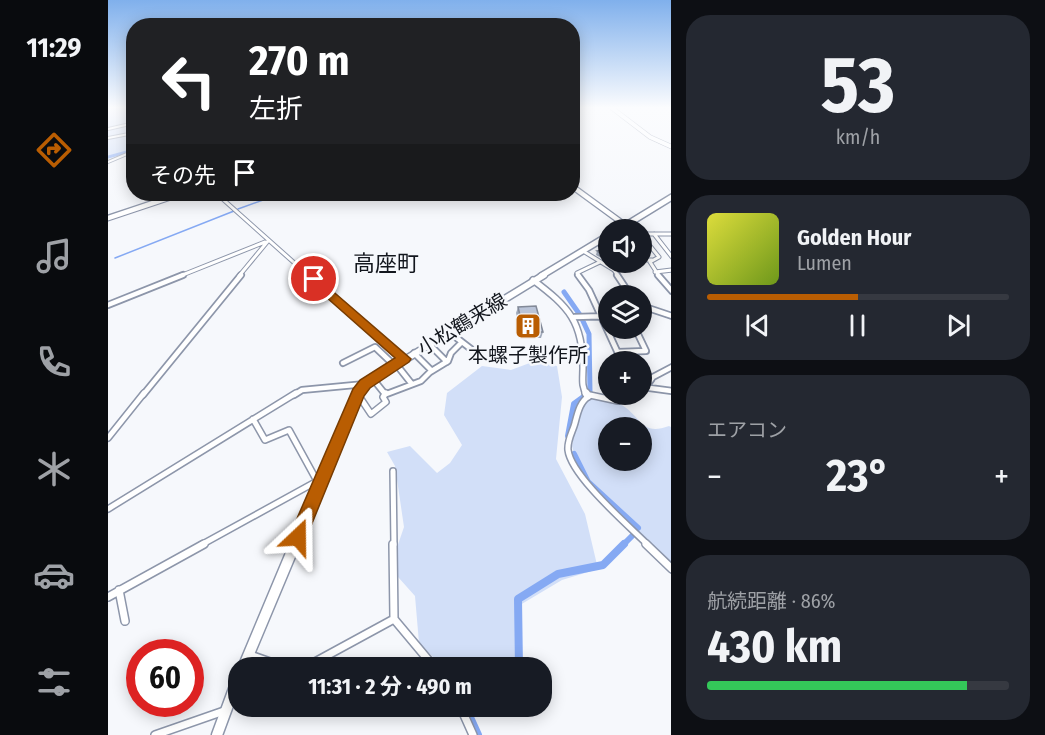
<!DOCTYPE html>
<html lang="ja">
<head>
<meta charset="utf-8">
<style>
  body { margin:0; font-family:"Fira Sans Condensed","Noto Sans JP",sans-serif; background:#242831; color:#f1f3f6; height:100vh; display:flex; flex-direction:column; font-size:22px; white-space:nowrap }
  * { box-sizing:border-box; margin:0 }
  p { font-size:20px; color:#9ea1a6 }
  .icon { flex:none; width:33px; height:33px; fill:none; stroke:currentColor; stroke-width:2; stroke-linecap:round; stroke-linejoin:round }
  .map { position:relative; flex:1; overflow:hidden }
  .panel { display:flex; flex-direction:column; gap:15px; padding:15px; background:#0d0f14; width:374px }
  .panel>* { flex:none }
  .top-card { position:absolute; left:18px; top:18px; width:454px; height:183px; border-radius:24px; box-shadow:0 3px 15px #0003; background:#202124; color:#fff; overflow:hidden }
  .tools { position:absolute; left:490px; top:219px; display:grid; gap:12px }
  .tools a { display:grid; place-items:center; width:54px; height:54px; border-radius:50%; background:#171b24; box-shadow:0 3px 15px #0003; font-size:30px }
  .speed { position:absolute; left:18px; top:639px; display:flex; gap:12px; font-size:30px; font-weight:700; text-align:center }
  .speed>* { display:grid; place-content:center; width:78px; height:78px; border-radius:50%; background:#171b24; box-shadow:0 3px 15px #0003; line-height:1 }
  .speed .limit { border:9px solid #d22; background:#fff; color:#111 }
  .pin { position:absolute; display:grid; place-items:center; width:51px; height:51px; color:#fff; margin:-26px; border:3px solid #fff; border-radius:50%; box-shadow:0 2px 6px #0007 }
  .me { position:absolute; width:66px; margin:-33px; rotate:23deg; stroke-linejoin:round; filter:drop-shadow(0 0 4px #0008) }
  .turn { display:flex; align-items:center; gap:21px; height:126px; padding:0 24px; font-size:27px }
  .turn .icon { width:78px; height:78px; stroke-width:2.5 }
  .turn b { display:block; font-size:42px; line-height:51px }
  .then { display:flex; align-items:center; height:57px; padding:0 24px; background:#0003; gap:12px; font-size:22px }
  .big { font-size:45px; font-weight:700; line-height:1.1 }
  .panel .widget { flex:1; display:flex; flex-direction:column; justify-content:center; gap:9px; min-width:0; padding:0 21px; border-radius:24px; background:#242831 }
  .panel .dial { align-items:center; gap:0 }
  .dial b { font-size:78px; line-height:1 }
  .song { display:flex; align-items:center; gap:18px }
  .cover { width:72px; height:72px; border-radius:9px; background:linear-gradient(135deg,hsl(60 70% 55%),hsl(80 70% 35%)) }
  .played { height:6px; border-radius:3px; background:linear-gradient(90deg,#b95d02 50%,#363941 50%) }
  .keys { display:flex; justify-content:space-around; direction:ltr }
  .heat { display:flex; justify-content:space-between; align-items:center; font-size:33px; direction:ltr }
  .charge { height:9px; border-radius:4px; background:linear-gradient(90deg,#34c759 86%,#363941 0) }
  .trip { position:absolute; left:120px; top:657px; width:324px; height:60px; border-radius:24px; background:#171b24; box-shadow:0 3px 15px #0003; font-weight:700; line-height:60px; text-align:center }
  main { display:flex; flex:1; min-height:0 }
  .tabs { display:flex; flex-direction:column; width:108px; justify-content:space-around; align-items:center; background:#090b0e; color:#9ea1a6 }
  .tabs .icon { width:42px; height:42px }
  .tabs .active { color:#b95d02 }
  .tabs b { font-size:27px; color:#f1f3f6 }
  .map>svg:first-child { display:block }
</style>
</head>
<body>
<main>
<nav class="tabs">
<b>11:29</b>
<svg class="icon active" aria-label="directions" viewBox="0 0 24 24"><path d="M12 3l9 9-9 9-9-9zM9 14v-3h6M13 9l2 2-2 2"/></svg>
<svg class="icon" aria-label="music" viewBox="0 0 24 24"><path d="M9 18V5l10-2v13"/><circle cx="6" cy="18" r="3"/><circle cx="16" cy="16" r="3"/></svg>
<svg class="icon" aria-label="phone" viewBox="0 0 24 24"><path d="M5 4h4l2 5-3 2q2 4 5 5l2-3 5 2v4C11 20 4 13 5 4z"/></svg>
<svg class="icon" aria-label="climate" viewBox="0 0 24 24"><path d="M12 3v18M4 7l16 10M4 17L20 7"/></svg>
<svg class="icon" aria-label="car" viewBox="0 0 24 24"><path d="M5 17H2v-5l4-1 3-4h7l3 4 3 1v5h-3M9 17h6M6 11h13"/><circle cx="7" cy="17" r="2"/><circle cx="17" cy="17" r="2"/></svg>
<svg class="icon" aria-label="filters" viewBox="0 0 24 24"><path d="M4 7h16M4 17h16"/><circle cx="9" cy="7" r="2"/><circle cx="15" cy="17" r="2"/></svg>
</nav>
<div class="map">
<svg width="564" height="735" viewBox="0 0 564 735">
  <rect width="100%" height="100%" fill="#f6f8fc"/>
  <path fill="#d2dff8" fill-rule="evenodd" d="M0 108H25V148L0 159Z
    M427 361 449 366 454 397 448 459 477 514 490 569 454 580 407 608 408 667H335L311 643 307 596 282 568 296 527 287 466 279 452 302 446 329 473 342 463 354 445 336 415 339 393 374 366 403 370Z
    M483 397C492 399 503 400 512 404 533 415 532 437 561 426L563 427V564L517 520 476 476 468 463 464 446 471 408ZM501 428H534V460H501Z"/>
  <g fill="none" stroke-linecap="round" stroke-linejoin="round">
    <path stroke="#85a9f3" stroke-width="1.5" d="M130 209 172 194
      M7 258 126 211"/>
    <path stroke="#85a9f3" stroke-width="3" d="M0 157 26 150"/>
    <path stroke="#85a9f3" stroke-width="5" d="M456 292 472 315
      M474 319 481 334 482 392"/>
    <path stroke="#85a9f3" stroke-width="6" d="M460 436 466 404 477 396
      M466 454 480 482 530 528
      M515 545 524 536"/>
    <path stroke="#85a9f3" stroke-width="8" d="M411 668 410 599 450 574 495 565 516 544
      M368 706 360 713 370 735"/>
    <g stroke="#8d96aa" stroke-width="4">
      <path id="street-far4" d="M0 129 22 124 26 129
        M0 138 26 133
        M0 162 26 151"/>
    </g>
    <g stroke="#8d96aa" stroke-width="5">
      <path id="street-far3" d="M109 194 201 276
        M534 234H564
        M546 234 564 257
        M534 236 551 257 542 262 551 276
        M475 251 506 270 510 276
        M534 260H544
        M501 267 522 262
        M547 272 564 270
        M72 276 157 242
        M131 276 160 241
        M471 276 469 273 492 262"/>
    </g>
    <g stroke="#8d96aa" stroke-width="8">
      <path id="street-far2" d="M199 275 296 359
        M470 275 481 290 514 362
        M509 275 523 296
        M550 275 564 291
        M0 305 75 275
        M534 306 564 316
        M466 317 501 316
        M341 332 363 349
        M321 344 339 362
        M510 352 538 351 527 328
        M306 353 324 371
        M235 363 267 347 286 365
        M288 364 303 383
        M265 379 277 394
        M534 387 564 391
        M538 387 545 377 564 367
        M35 395 133 275
        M186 395 194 390 257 384
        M276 395 313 381 322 372 340 361 343 353 354 342"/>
    </g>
    <g stroke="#8d96aa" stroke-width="8">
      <path id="street-far1" d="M518 394 510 401 482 395C472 402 470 411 467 423 465 431 459 440 460 450 463 476 520 525 540 545
        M251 396 263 414 278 402 275 397 278 393
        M145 419 157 440 181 430 209 481
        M0 438 36 393
        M285 471 286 545
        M0 509 188 393
        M93 545 213 479"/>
    </g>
    <g stroke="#8d96aa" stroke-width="10">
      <path id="street" d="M285 544 286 619 327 668
        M538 544 564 569
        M11 590 17 621
        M0 597 96 544
        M142 655 179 668
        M196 668 286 619
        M352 706 365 735
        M47 735 116 711"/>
    </g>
    <g stroke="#8d96aa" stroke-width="5">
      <path id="secondary-far3" d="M504 108 542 137 564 147"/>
    </g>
    <g stroke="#8d96aa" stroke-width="7">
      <path id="secondary-far2" d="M465 187 517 225
        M0 218 72 194"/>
    </g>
    <g stroke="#8d96aa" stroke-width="8">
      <path id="secondary-far1" d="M425 280C461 307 475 322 475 368 475 378 473 387 479 395"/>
    </g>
    <g stroke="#8d96aa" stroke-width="10">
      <path id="secondary" d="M478 393 480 396"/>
    </g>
    <g stroke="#8d96aa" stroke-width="8">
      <path id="primary-far3" d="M510 230 564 197
        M433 276 501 235"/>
    </g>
    <g stroke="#8d96aa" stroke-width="9">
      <path id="primary-far2" d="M250 395 257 384 436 275"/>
    </g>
    <g stroke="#8d96aa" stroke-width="11">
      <path id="primary-far1" d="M186 545 251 393"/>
    </g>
    <g stroke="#8d96aa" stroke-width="13">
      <path id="primary" d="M135 668 187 544
        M109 735 130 678"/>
    </g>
    <use href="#street-far4" stroke="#fff" stroke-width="2"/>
    <use href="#street-far3" stroke="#fff" stroke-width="3"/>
    <use href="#street-far2" stroke="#fff" stroke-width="4.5"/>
    <use href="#street-far1" stroke="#fff" stroke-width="5"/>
    <use href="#street" stroke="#fff" stroke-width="7"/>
    <use href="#secondary-far3" stroke="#fff" stroke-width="4"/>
    <use href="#secondary-far2" stroke="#fff" stroke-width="4.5"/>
    <use href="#secondary-far1" stroke="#fff" stroke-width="5"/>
    <use href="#secondary" stroke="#fff" stroke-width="7"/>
    <use href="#primary-far3" stroke="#fff" stroke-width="5"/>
    <use href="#primary-far2" stroke="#fff" stroke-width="6"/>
    <use href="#primary-far1" stroke="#fff" stroke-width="8"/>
    <use href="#primary" stroke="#fff" stroke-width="10"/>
  </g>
  <path fill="#a0a9ba" d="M494 250 500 259 497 260 488 255 489 251Z
    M410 307 435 332 433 338H414L408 313Z"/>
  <path fill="#bac4d8" stroke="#828997" stroke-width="1.5" d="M494 250 501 255V256L498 257 489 251Z
    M428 306 435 332H416L410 307Z"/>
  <linearGradient id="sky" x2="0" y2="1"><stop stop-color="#80b0ec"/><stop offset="0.51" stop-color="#fbfcfe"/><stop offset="1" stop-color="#fbfcfe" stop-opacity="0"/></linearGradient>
  <rect width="564" height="211" fill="url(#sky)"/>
  <path fill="#b95d02" stroke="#783c01" stroke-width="1.5" d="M206 275 303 359 301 362 262 388 256 396 196 543 190 546 184 543 181 537 245 389 252 380 287 358 201 282V277Z"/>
  <defs>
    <g id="building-square" transform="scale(1.35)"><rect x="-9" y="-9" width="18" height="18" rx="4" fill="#b95d02" stroke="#f6f8fc"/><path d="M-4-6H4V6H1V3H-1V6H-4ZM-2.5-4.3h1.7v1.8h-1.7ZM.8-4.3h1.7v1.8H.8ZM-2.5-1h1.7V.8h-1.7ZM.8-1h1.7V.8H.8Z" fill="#fff"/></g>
  </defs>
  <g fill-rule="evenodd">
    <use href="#building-square" x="420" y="326"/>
  </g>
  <g text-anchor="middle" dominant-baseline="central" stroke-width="5" stroke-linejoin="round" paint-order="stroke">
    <g font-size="20" fill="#13171e" stroke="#f6f8fc">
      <text transform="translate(354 324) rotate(-31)">小松鶴来線</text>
    </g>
    <g font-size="20" fill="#13171e" stroke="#f6f8fc">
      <text x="420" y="355">本螺子製作所</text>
    </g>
    <g font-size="22" fill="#13171e" stroke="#f6f8fc">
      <text x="278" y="263">高座町</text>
    </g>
  </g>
</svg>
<div class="tools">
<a><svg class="icon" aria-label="sound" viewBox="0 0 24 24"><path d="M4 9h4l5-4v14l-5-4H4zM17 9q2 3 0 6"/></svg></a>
<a><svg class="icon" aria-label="layers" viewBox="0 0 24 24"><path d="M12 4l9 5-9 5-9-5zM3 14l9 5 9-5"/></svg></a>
<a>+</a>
<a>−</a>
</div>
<div class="speed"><div class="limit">60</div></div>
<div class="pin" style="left:206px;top:279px;background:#d93025"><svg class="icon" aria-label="arrive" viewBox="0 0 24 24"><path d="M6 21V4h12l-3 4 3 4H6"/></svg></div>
<svg class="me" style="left:190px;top:537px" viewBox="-20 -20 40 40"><path d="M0-17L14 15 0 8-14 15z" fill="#b95d02" stroke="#fff" stroke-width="4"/></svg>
<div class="trip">11:31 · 2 分 · 490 m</div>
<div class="top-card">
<div class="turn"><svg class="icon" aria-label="left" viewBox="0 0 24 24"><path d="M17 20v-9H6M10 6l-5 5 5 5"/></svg><div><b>270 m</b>左折</div></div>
<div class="then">その先<svg class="icon" aria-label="arrive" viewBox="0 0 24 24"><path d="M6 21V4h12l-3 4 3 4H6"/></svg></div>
</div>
</div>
<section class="panel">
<div class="widget dial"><b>53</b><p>km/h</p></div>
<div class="widget">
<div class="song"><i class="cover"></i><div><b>Golden Hour</b><p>Lumen</p></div></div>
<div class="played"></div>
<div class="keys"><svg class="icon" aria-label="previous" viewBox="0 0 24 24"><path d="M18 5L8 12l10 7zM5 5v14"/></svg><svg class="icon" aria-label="pause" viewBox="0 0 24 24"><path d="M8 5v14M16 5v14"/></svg><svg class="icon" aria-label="next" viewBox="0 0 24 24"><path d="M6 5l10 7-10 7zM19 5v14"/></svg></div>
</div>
<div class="widget"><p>エアコン</p>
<div class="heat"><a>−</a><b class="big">23°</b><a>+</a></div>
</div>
<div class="widget"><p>航続距離 · 86%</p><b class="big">430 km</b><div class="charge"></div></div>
</section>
</main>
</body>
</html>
